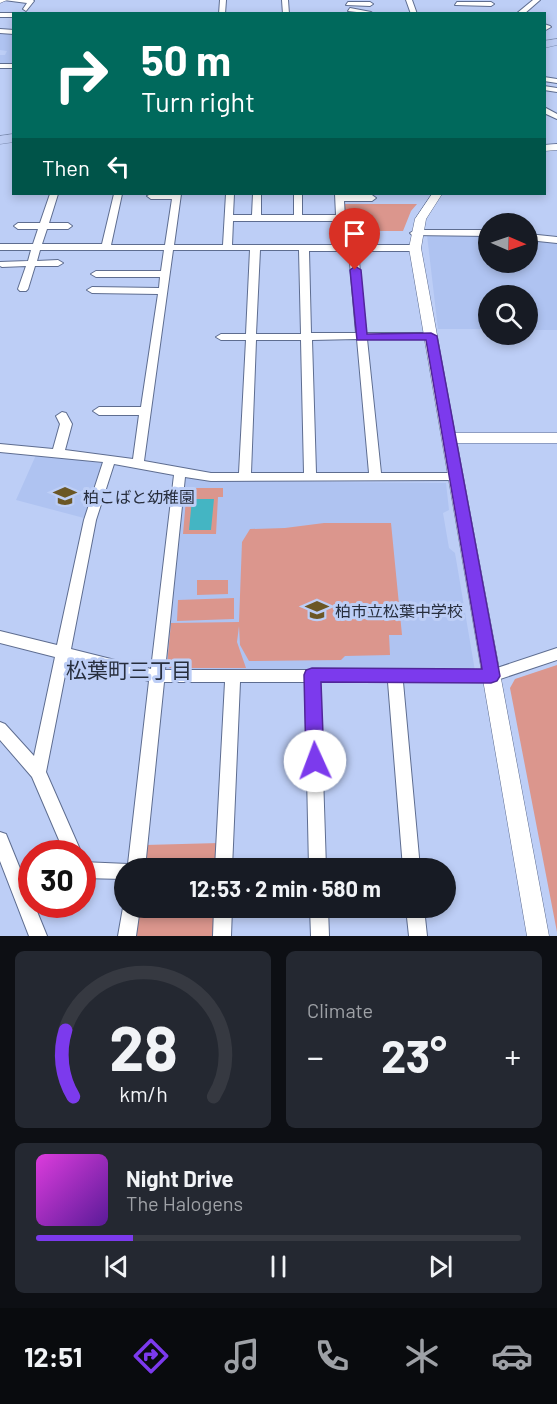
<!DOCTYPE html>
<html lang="en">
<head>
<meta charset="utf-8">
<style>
  body { margin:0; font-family:Barlow,"Noto Sans JP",sans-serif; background:#242831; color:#f1f3f6; height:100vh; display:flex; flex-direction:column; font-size:22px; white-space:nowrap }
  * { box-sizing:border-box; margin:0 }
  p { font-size:20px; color:#9ea1a6 }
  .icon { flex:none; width:33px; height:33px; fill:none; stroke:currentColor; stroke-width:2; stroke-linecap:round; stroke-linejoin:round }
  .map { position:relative; height:936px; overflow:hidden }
  .drawer { display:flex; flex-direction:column; gap:15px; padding:15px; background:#0d0f14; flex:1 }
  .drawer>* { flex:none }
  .guide { position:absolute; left:12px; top:12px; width:534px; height:183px; border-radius:0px; box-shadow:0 3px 9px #0003; background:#00695c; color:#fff; overflow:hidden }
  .needle { width:39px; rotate:92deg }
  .fabs { position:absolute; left:478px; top:213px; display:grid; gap:12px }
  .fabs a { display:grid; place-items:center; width:60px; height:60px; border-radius:50%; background:#171b24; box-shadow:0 3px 9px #0003; font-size:30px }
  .speed { position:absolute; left:18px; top:840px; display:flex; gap:12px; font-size:30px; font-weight:700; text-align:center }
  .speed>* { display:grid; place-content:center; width:78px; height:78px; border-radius:50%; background:#171b24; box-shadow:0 3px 9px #0003; line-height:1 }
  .speed .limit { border:9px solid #d22; background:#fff; color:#111 }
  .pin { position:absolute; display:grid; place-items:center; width:51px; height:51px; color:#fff; margin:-62px -26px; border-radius:50% 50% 50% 0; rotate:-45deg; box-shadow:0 0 6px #0007 }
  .pin .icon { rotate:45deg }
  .me { position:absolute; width:66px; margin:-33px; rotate:358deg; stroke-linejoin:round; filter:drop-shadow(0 0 4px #0008) }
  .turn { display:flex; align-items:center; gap:21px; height:126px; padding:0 30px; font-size:27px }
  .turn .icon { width:78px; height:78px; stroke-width:2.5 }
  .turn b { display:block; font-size:42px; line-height:51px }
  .then { display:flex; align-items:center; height:57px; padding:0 30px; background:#0003; gap:12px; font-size:22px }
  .big { font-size:45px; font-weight:700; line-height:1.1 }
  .drawer .widget { flex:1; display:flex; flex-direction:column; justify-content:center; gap:9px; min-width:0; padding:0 21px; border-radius:9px; background:#242831 }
  .drawer .dial { align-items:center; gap:0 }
  .dial svg { height:156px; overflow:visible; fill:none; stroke:#363941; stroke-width:7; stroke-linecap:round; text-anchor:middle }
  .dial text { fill:#f1f3f6; stroke:none }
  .song { display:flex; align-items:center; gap:18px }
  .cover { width:72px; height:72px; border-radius:9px; background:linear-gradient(135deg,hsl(300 70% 55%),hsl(270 70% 35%)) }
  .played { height:6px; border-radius:3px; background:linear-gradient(90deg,#7c3aed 20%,#363941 20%) }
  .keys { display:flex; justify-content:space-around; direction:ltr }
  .heat { display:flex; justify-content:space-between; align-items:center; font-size:33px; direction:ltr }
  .drawer .tiles { flex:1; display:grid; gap:15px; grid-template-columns:1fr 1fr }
  .widget:last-child { grid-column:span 2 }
  .trip { position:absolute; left:114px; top:858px; width:342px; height:60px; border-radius:30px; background:#171b24; box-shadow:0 3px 9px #0003; font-weight:700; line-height:60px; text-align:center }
  .menu { display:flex; height:96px; justify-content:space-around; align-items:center; background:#090b0e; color:#9ea1a6 }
  .menu .icon { width:42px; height:42px }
  .menu .selected { color:#7c3aed }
  .menu b { font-size:27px; color:#f1f3f6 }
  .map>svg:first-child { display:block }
</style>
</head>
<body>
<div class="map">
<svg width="557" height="936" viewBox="0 0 557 936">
  <rect width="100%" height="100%" fill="#bdcef6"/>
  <path fill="#afc3f1" d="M0 33H13V65H0V55H5L7 51 0 50Z
    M427 235H489V262H528V240L557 243V330H528V296H489V329H438Z
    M36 455 102 463 84 518 16 500Z
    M187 477 207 481 446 483 449 510 443 513 449 548 455 553 475 671 167 670 163 666 184 480Z"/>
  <path fill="#db968d" d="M343 204H417L411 211 403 231H349L346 230Z
    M187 488H223V497H218L216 534H183Z
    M324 523H391L402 635H389L390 655 345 656 341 660 249 661 240 645 239 626 237 642 246 668H170L167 665 171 623 239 622 242 542 250 529 285 528Z
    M197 580H228V594L197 595Z
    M234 598V619L177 621 178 600Z
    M557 665V932L510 688 515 679Z
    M219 843 218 868H142L145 845Z
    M138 908H216L215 936H135Z"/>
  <path fill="#44b5c3" d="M192 499H214L211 530H189Z"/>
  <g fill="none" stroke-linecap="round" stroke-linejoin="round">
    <g stroke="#5e6d90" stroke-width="2">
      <path id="minor" d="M4 0H33L34 1 26 11 23 9 27 3Z
        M220 0H226L225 14H219Z
        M282 0H288L289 14H283Z
        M406 0H412L417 14H411Z
        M533 0H540L524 14H516Z
        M348 2H370L373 4 370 6 346 5Z
        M457 2H491L494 4 491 6 455 5Z
        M350 8 371 12 374 14 348 11Z
        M0 13H14L15 14H14V17H0Z
        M544 24 550 26 551 27 544 31Z
        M0 29 14 30V34L0 33Z
        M0 64H14V68H0Z
        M544 77 557 79V83L544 81Z
        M544 86 557 88V92L544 90Z
        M544 107 557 114V119L544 113Z
        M50 194H58L49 223H68L72 226 68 229H47L42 244H102L114 194H122L111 245H165L172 199H151L147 196 151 194H181L174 245H223L226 194H234L233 215H252L253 194H261V215H294V194H302V215H336L335 194H343V195H372L376 198 372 201H344L345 218 341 221H233L232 245H415L420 248 415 251H358L366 333H431L436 336 431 339H367L381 473H455L459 474 461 477 459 480 211 481 185 477 165 670H491L557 648V660L491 682H403L420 868H403L388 682H320L326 868H309L305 682H240L232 868H215L225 682H164L145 868H124V879L82 878V862L128 864 149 681 68 660 46 772 82 854H65L32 777 0 740V722L5 724 34 756 55 657 0 643V631L57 645 84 520 103 462 0 452V444L53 449 60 424 56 416 62 412 66 413 72 424 65 450 133 459 139 415H99L93 411 99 407H141L158 294 92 293 87 290 92 287 159 288 160 277H96L91 274 96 271H161L164 250H40L37 261 58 260 63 263 58 266H35L28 289 26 291H20L18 289 26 266 2 267 0 266V262L28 261 31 250H0V244H33L38 229H18L14 226 18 223H40ZM173 250H250L246 334H221L216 337 221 340H246L239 473H211L144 461ZM260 250H299L301 334H256ZM309 251H349L356 333H311ZM357 339 369 473H316L312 340ZM256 340H301L304 473H251ZM114 464 174 475 151 669 71 649 96 520Z
        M415 230H489V236L412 235 410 233Z
        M528 234 557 237V243L528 240Z
        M0 832 6 834 32 898V904H34L47 936H29L0 861Z
        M124 902V908H140L136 936H118Z
        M214 908H232L231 936H213Z
        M310 908H328L329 936H311Z
        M406 908H424L427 936H409Z"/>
    </g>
    <g stroke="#5e6d90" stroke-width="1">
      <path id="tertiary" d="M0 0H7L0 3Z
        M557 144V150L544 151V145Z
        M432 194H442L426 219 421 248 455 433H557V443H457L549 936H527L409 248 415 219Z"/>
    </g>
    <g stroke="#7d8db1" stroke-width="1">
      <path id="trunk" d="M557 39V45L544 48V41Z
        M14 134V142L0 144V136Z"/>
    </g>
    <use href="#minor" fill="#fff" fill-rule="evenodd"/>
    <use href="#tertiary" fill="#fff" fill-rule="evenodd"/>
    <use href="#trunk" fill="#bcccf3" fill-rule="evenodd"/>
  </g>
  <path fill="#7c3aed" stroke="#51269a" stroke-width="1.5" d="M355 266 361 270 367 334 431 333 437 336 500 676 497 681 491 683 321 682 324 761 321 767 315 769 309 767 306 761 304 675 306 670 312 668 482 669 426 340H357L350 270Z"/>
  <defs>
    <g id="school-bare" transform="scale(1.8)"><path d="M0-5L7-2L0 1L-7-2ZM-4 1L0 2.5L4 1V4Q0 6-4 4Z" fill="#6b5725" stroke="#bdcef6" stroke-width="2.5" paint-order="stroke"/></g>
  </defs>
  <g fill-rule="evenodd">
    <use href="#school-bare" x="65" y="496"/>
    <use href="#school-bare" x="317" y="610"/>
  </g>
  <g text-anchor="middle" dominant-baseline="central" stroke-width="6" stroke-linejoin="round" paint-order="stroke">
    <g font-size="16" fill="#272e3d" stroke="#bdcef6" text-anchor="start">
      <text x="83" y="496">柏こばと幼稚園</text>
      <text x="335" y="610">柏市立松葉中学校</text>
    </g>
    <g font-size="21" fill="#272e3d" stroke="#bdcef6">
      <text x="129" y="669">松葉町三丁目</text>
    </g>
  </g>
</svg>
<div class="fabs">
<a><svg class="needle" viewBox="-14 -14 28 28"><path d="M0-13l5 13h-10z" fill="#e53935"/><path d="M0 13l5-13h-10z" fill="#9ea1a6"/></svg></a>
<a><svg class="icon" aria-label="search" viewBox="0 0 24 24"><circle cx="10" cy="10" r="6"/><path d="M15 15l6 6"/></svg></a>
</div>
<div class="speed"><div class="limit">30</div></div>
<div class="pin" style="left:355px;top:270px;background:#d93025"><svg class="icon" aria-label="arrive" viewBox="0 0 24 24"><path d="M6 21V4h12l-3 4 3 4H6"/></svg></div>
<svg class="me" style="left:315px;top:761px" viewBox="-20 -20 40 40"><circle r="19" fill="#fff"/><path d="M0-13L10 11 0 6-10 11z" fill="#7c3aed"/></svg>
<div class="trip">12:53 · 2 min · 580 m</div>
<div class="guide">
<div class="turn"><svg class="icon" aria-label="right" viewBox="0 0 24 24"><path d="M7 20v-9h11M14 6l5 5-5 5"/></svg><div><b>50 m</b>Turn right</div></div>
<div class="then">Then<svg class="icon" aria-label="left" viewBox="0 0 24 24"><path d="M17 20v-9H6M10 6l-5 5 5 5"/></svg></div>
</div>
</div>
<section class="drawer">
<div class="tiles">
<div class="widget dial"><svg viewBox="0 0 100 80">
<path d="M14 69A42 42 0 1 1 86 69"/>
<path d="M14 69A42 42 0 0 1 10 35" stroke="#7c3aed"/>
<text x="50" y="56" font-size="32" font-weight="700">28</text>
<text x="50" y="72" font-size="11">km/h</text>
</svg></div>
<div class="widget"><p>Climate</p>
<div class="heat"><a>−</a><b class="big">23°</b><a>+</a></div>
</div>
<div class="widget">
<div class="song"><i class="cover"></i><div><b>Night Drive</b><p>The Halogens</p></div></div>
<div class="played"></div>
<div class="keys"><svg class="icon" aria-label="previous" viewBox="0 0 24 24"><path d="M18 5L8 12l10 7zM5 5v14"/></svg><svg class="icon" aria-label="pause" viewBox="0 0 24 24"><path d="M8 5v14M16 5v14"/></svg><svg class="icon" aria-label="next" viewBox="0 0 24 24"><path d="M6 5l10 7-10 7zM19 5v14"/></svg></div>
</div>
</div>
</section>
<nav class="menu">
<b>12:51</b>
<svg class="icon selected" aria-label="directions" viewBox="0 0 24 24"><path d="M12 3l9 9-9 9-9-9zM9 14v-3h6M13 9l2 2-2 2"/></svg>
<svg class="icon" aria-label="music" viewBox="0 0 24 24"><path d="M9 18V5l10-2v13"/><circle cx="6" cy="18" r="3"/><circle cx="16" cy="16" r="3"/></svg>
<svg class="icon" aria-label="phone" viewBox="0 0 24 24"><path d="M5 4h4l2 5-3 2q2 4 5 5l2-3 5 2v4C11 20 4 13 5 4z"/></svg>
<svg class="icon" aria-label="climate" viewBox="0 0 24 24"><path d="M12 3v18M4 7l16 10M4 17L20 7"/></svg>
<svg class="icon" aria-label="car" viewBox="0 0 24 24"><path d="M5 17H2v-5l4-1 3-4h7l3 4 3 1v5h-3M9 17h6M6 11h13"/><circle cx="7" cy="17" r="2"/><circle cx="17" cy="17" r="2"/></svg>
</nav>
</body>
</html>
